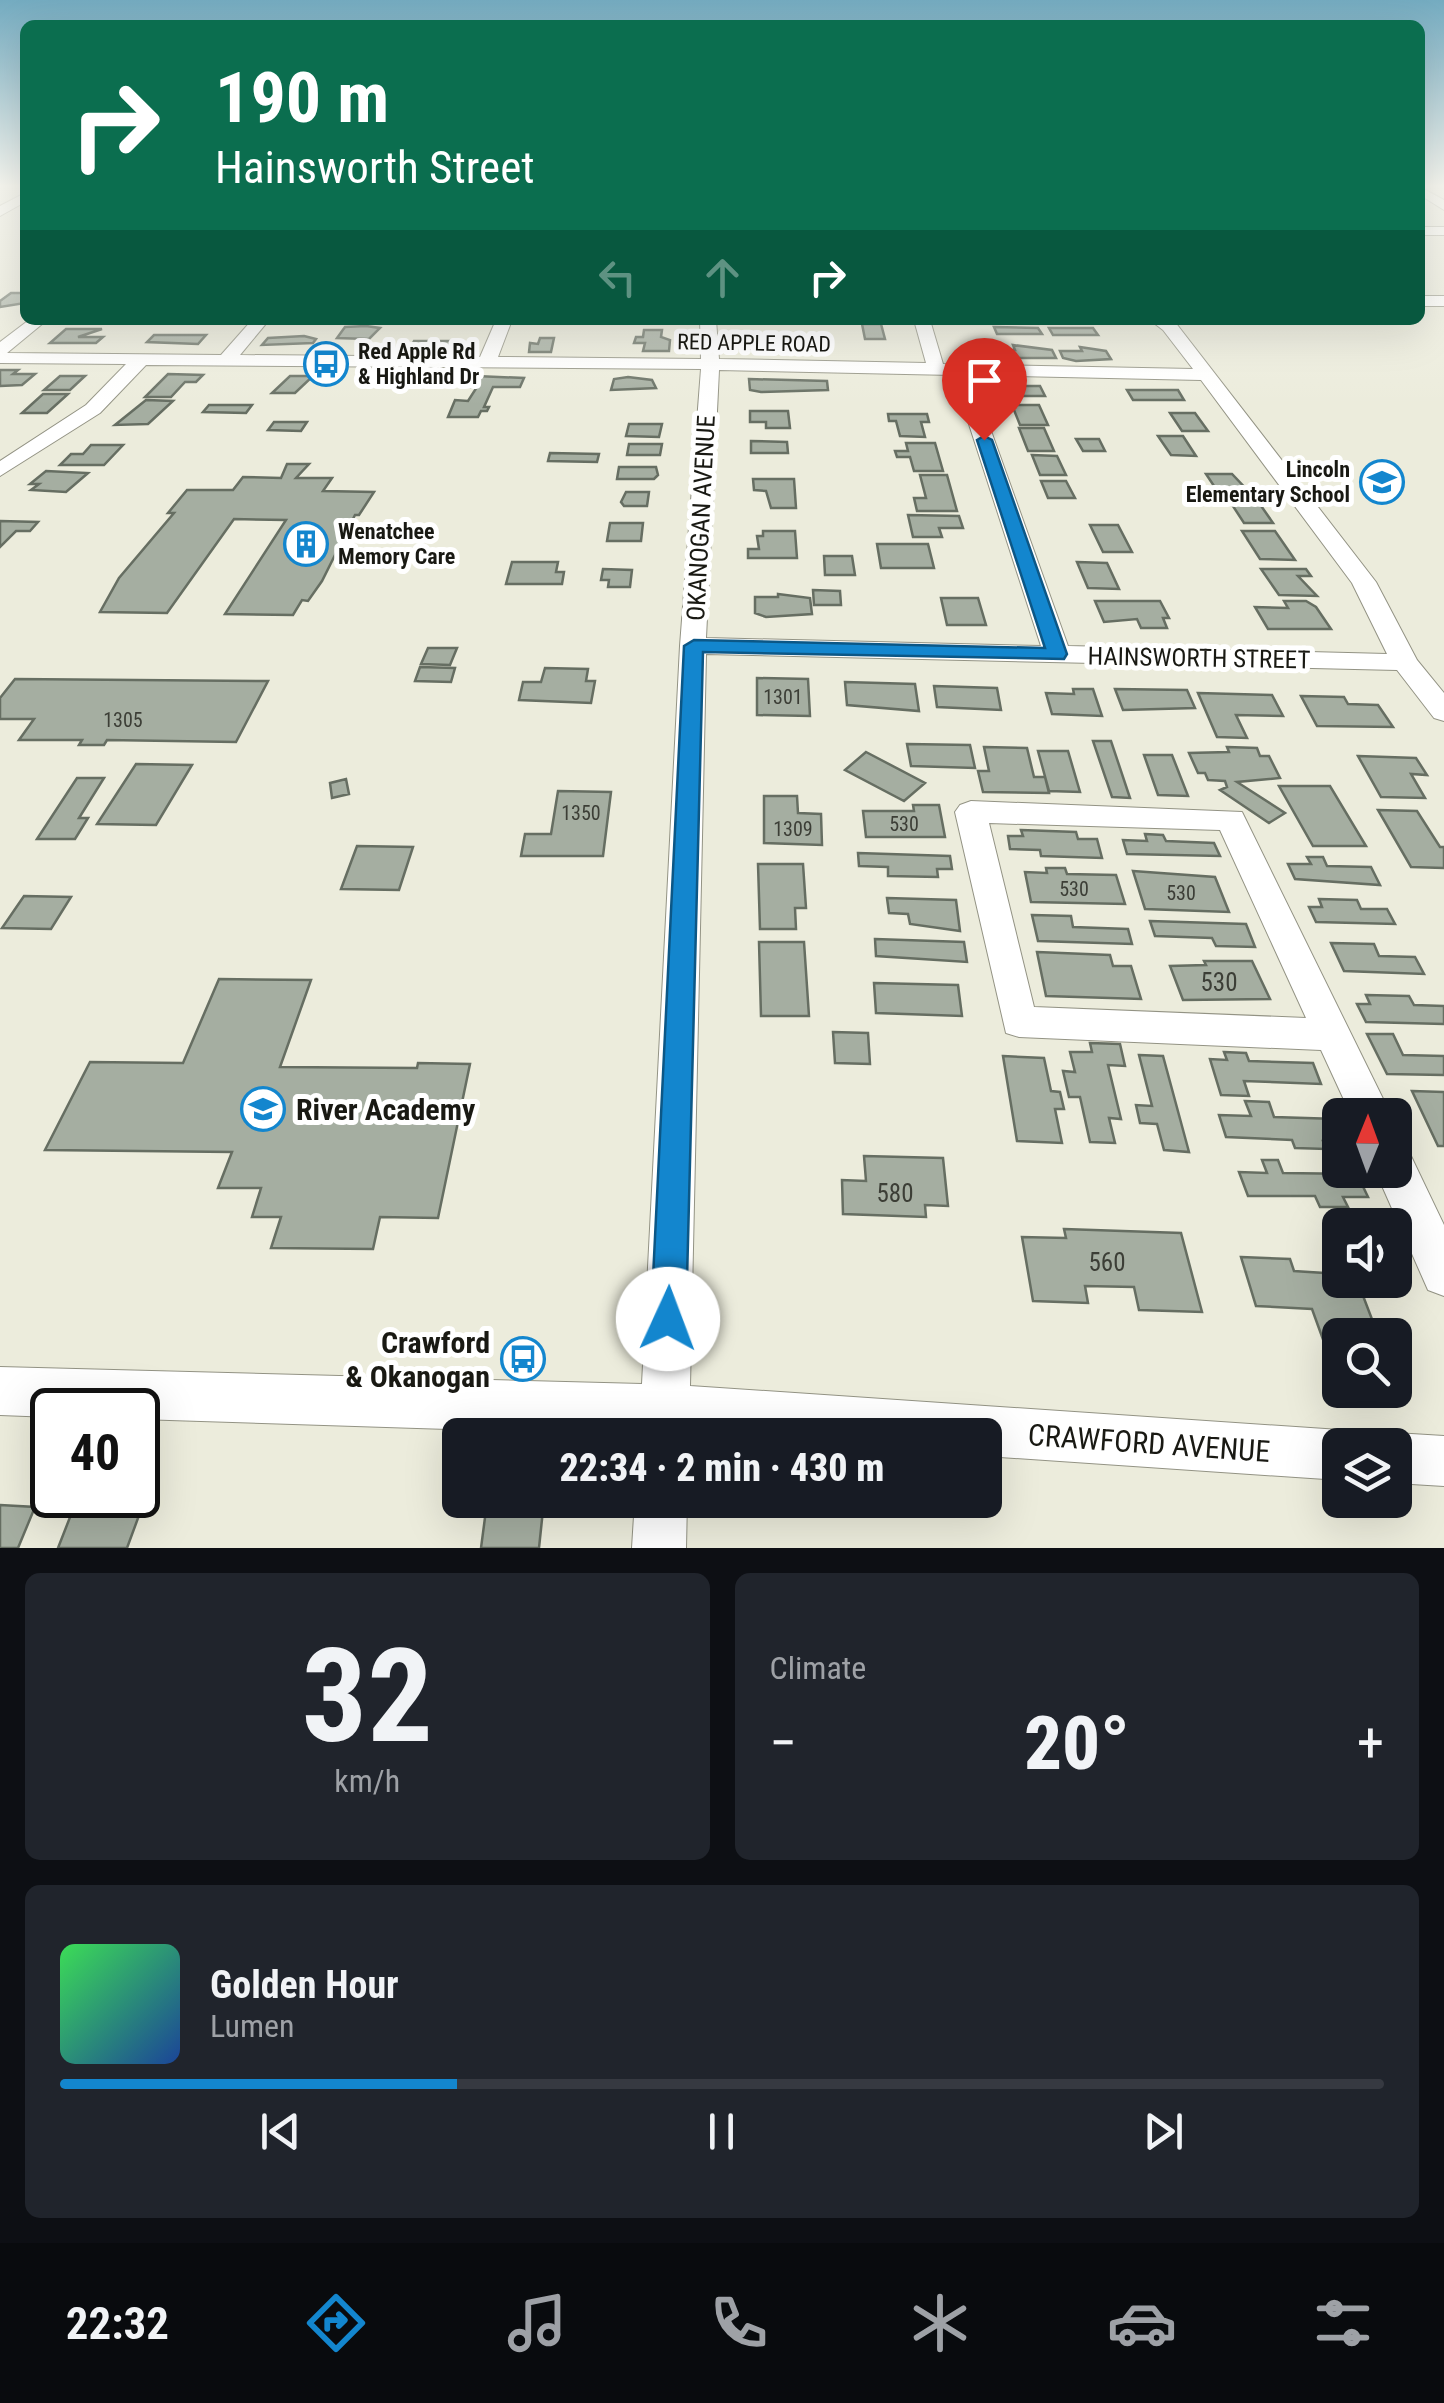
<!DOCTYPE html>
<html lang="en">
<head>
<meta charset="utf-8">
<style>
  body { margin:0; font-family:"Roboto Condensed",sans-serif; background:#20242c; color:#f1f3f6; height:100vh; display:flex; flex-direction:column; font-size:38px; white-space:nowrap }
  * { box-sizing:border-box; margin:0 }
  p { font-size:32px; color:#9ea1a6 }
  .icon { flex:none; width:55px; height:55px; fill:none; stroke:currentColor; stroke-width:2; stroke-linecap:round; stroke-linejoin:round }
  .map { position:relative; height:1548px; overflow:hidden }
  .panel { display:flex; flex-direction:column; gap:25px; padding:25px; background:#0d0f14; flex:1 }
  .panel>* { flex:none }
  .hud { position:absolute; left:20px; top:20px; width:1405px; height:305px; border-radius:15px; box-shadow:0 10px 40px #0002; background:#0b6e4f; color:#fff; overflow:hidden }
  .needle { width:65px; rotate:1deg }
  .controls { position:absolute; left:1322px; top:1098px; display:grid; gap:20px }
  .controls a { display:grid; place-items:center; width:90px; height:90px; border-radius:15px; background:#171b24; box-shadow:0 10px 40px #0002; font-size:50px }
  .speed { position:absolute; left:30px; top:1388px; display:flex; gap:20px; font-size:50px; font-weight:700; text-align:center }
  .speed>* { display:grid; place-content:center; width:130px; height:130px; border-radius:50%; background:#171b24; box-shadow:0 10px 40px #0002; line-height:1 }
  .speed .limit { border:5px solid #111; border-radius:15px; background:#fff; color:#111 }
  .pin { position:absolute; display:grid; place-items:center; width:85px; height:85px; color:#fff; margin:-102px -42px; border-radius:50% 50% 50% 0; rotate:-45deg; box-shadow:0 0 10px #0007 }
  .pin .icon { rotate:45deg }
  .me { position:absolute; width:110px; margin:-55px; rotate:2deg; stroke-linejoin:round; filter:drop-shadow(0 0 8px #0008) }
  .turn { display:flex; align-items:center; gap:35px; height:210px; padding:0 30px; font-size:45px }
  .turn .icon { width:130px; height:130px; stroke-width:2.5 }
  .turn b { display:block; font-size:70px; line-height:85px }
  .lanes { display:flex; align-items:center; height:95px; padding:0 30px; background:#0003; justify-content:center; gap:50px; direction:ltr }
  .lanes .off { opacity:.35 }
  .big { font-size:75px; font-weight:800; line-height:1.1 }
  .panel .widget { flex:1; display:flex; flex-direction:column; justify-content:center; gap:15px; min-width:0; padding:0 35px; border-radius:15px; background:#20242c }
  .panel .dial { align-items:center; gap:0 }
  .dial b { font-size:130px; line-height:1 }
  .song { display:flex; align-items:center; gap:30px }
  .cover { width:120px; height:120px; border-radius:15px; background:linear-gradient(135deg,hsl(130 70% 55%),hsl(220 70% 35%)) }
  .played { height:10px; border-radius:5px; background:linear-gradient(90deg,#1386ce 30%,#363941 30%) }
  .keys { display:flex; justify-content:space-around; direction:ltr }
  .heat { display:flex; justify-content:space-between; align-items:center; font-size:55px; direction:ltr }
  .panel .tiles { flex:1; display:grid; gap:25px; grid-template-columns:1fr 1fr }
  .widget:last-child { grid-column:span 2 }
  .trip { position:absolute; left:442px; top:1418px; width:560px; height:100px; border-radius:15px; background:#171b24; box-shadow:0 10px 40px #0002; font-weight:800; line-height:100px; text-align:center }
  .dock { display:flex; height:160px; justify-content:space-around; align-items:center; background:#090b0e; color:#9ea1a6 }
  .dock .icon { width:70px; height:70px }
  .dock .current { color:#1386ce }
  .dock b { font-size:45px; color:#f1f3f6 }
  .map>svg:first-child { display:block }
</style>
</head>
<body>
<div class="map">
<svg width="1444" height="1548" viewBox="0 0 1444 1548">
  <rect width="100%" height="100%" fill="#ececdc"/>
  <path fill="#a5aea1" stroke="#666e62" stroke-width="2.5" d="M11 293H25V303L0 307V301Z
    M862 324H881L885 339H865Z
    M366 326 380 328 369 339 337 338 345 327Z
    M994 327 1038 328 1042 334H997Z
    M1049 328H1093L1098 335H1053Z
    M66 329H102L78 337H103L96 343H50Z
    M644 330H662L661 337 670 340 669 351H643L645 343H634L636 337H643Z
    M154 335H206L198 344 147 342Z
    M304 336 316 339 313 343 262 345 268 338Z
    M540 338H554L551 352H529L530 343 538 344Z
    M747 340H793L794 350 747 349Z
    M414 341H459L455 349H410Z
    M1013 345 1052 350 1056 358H1009L1006 350H1015Z
    M1080 347 1106 351 1111 359 1076 361 1063 358 1060 351H1082Z
    M0 370H18L13 374H35L22 385 0 386Z
    M168 374 203 375 196 382H185L171 397H145Z
    M60 376H85L70 390H44Z
    M290 376H313L295 393H272Z
    M476 376 524 378 520 387H493L484 407H489L487 411H481L478 417H448L455 400 468 401 477 387H472Z
    M628 377 652 380 656 388 611 390 614 379Z
    M749 379 827 381 828 390 761 392 750 390Z
    M1002 386H1040L1045 396H1006Z
    M1127 390H1178L1184 400H1133Z
    M43 394H68L47 413H22Z
    M146 400 173 401 148 424 115 425Z
    M209 405H252L246 413 203 412Z
    M1012 405H1039L1048 425H1020Z
    M750 411H788L790 428H766V422H750Z
    M1170 413H1195L1208 431H1182Z
    M888 414H927L929 422H921L925 437 900 436 896 421H889Z
    M274 422H307L301 431 268 430Z
    M629 424H662L659 437 626 436Z
    M1019 428H1044L1054 451H1028Z
    M1158 436H1183L1196 456 1171 455Z
    M1076 439H1099L1105 451H1083Z
    M751 441 787 442 788 453H751Z
    M906 443H935L943 471H914L910 457H897L895 451H908Z
    M629 444H662L660 455H627Z
    M91 445H123L104 465H60L71 454H83Z
    M550 453 599 454 597 462 548 461Z
    M1032 455 1057 456 1066 475H1040Z
    M287 464H309L296 478H332L323 491 374 492 359 515H355L322 581 308 601 302 600 293 615 225 614 286 520 234 519 167 613 100 612 119 578 174 513H168L187 490H233L243 477 281 478Z
    M619 467H656L658 475 654 479H617Z
    M46 471 88 473 66 492 31 490 39 484H30Z
    M1206 474H1232L1252 495H1220Z
    M920 475H947L957 511H917L914 498H926Z
    M753 479H794L796 508H771L766 491 754 490Z
    M1041 481H1066L1075 498H1048Z
    M626 492H649L647 506H624L621 502Z
    M1229 500H1257L1273 523H1244Z
    M908 515 959 516 963 528H939L942 537H913Z
    M0 521 38 522 30 531H16L0 547Z
    M610 523H643L641 541H607Z
    M1090 525H1118L1132 552H1103Z
    M763 531H795L797 558H748V549H759L757 536H763Z
    M1242 531H1275L1295 560 1260 559Z
    M877 544H928L934 568H881Z
    M824 556H852L855 575H825Z
    M512 562H558L556 572H564L562 584H506Z
    M1077 562 1107 563 1119 589 1088 588Z
    M603 569 632 570 630 587H608L609 580H601Z
    M1261 569H1306L1311 576H1298L1317 596 1279 595Z
    M813 590 840 591 841 605H814Z
    M778 594 810 598 812 614 766 617 755 613V597H778Z
    M941 598H978L986 625H947Z
    M1095 601H1160L1169 618H1163L1167 628H1141L1137 619 1104 622Z
    M1284 601H1306L1316 607 1331 629H1268L1255 607 1288 608Z
    M428 648H457L450 665 421 664Z
    M420 667 455 668 451 682 415 681Z
    M545 668 588 669 586 681H595L591 703 519 700 523 682H541Z
    M757 678 808 679 810 716 757 715Z
    M15 679 268 681 236 742 107 740 104 745H79L82 740H19L34 719H0V698Z
    M845 682 915 684 919 711 847 705Z
    M934 686 997 688 1001 710 937 707Z
    M1073 689H1093L1102 716 1052 714 1046 693 1074 694Z
    M1115 689 1187 690 1195 708 1123 710Z
    M1198 693 1272 695 1283 716 1236 715 1247 738 1217 737Z
    M1301 696 1344 697 1348 704 1378 705 1393 727 1317 726Z
    M1093 741H1111L1130 798 1112 797Z
    M907 744 970 745 975 768 911 766Z
    M984 747 1027 748 1034 777H1045L1049 793 983 792 978 771H989Z
    M1227 747 1257 748 1260 756H1269L1280 778 1237 782 1285 813 1269 823 1220 790 1227 787 1225 781 1208 780 1205 773H1198L1189 753 1229 752Z
    M1038 751H1068L1080 792 1049 791Z
    M866 752 925 783 904 801 845 770Z
    M1144 755H1172L1188 796 1158 795Z
    M1358 756 1416 758 1427 775 1411 774 1425 798 1381 797Z
    M136 764 192 765 156 825 97 824Z
    M77 778H104L79 818H88L75 839H37Z
    M346 779 349 794 332 798 330 783Z
    M1279 786H1330L1366 846H1313Z
    M558 791 611 792 603 856H521L525 834H551Z
    M764 796H797L798 813 821 814 822 845 764 843Z
    M913 805H939L945 837H866L863 811H914Z
    M1378 810 1417 811 1440 847H1444V868L1411 867Z
    M1021 830 1076 832 1078 839H1097L1102 858 1041 856 1040 850 1010 849 1008 836H1023Z
    M1145 834 1163 835 1166 841 1214 843 1220 856 1127 854 1123 840 1147 841Z
    M357 846 413 847 399 890 341 889Z
    M858 853 950 856 952 869H937L938 877 888 876V867L859 866Z
    M1307 857H1323L1327 866 1371 867 1380 885 1295 879 1288 864H1311Z
    M758 864H803L806 908H795L796 929H760Z
    M1046 868H1065L1067 874 1116 875 1125 904 1031 902 1025 872 1047 873Z
    M1133 871 1215 877 1229 912 1145 909Z
    M24 896 71 897 51 929 2 928Z
    M887 898 956 900 960 931 910 924 908 914 889 913Z
    M1319 899 1357 900 1361 909H1387L1395 924 1316 922 1309 907H1322Z
    M1032 915 1071 916 1073 927 1128 929 1132 944 1038 941Z
    M1150 921 1246 924 1255 947 1216 946 1212 938 1155 936Z
    M875 939 964 942 967 962 876 956Z
    M759 942H804L809 1016H761Z
    M1331 943 1374 944 1379 956 1415 957 1424 974 1344 971Z
    M1037 952 1110 955 1113 966H1131L1141 999 1046 996Z
    M1204 961H1252L1270 999 1183 1000 1170 966 1206 965Z
    M219 979 311 980 280 1067 417 1068 418 1063 470 1064 438 1218 380 1217 373 1249 271 1248 281 1217H252L261 1188H218L232 1152 45 1150 90 1062 183 1063Z
    M874 983 958 985 962 1016 876 1013Z
    M1366 995 1409 996 1414 1005 1444 1006V1024L1366 1022 1357 1004H1370Z
    M833 1032 868 1033 870 1064 835 1063Z
    M1367 1034H1393L1403 1055 1444 1056V1075L1387 1074Z
    M1090 1043 1120 1044 1125 1066 1108 1065 1121 1119 1109 1118 1115 1143 1090 1142 1080 1097H1069L1063 1071 1075 1072 1070 1052H1092Z
    M1224 1052 1246 1053 1249 1061 1313 1063 1321 1084 1244 1081 1249 1096 1221 1095 1210 1059 1227 1060Z
    M1139 1055 1163 1056 1189 1152 1164 1150 1157 1124 1140 1123 1136 1105 1152 1106Z
    M1003 1056 1044 1058 1051 1091 1060 1092 1064 1109H1055L1062 1143 1017 1141Z
    M1412 1091 1444 1092V1146H1438Z
    M1245 1101 1269 1102 1274 1117 1337 1119 1340 1142 1323 1141 1326 1149 1295 1148 1292 1140 1226 1137 1219 1115 1251 1116Z
    M864 1156 943 1158 948 1206 925 1205 926 1217 843 1214 842 1180 866 1181Z
    M1262 1160H1278L1283 1173 1357 1174 1368 1197H1343L1348 1207H1320L1315 1196H1248L1239 1172 1267 1173Z
    M1064 1229 1181 1233 1202 1312 1139 1310 1134 1287 1085 1286 1088 1303 1033 1301 1022 1237 1066 1238Z
    M1241 1257 1290 1259 1294 1271 1340 1274V1280H1357L1378 1335H1340V1345H1325L1312 1309 1256 1306Z
    M0 1505 35 1507 18 1548H0Z
    M74 1507 141 1510 127 1548H58Z
    M486 1510H543L539 1548H481Z"/>
  <g fill="none" stroke-linecap="round" stroke-linejoin="round">
    <g stroke="#939384" stroke-width="2">
      <path id="minor" d="M1420 187 1444 200V210L1420 195Z
        M25 193V202L0 216V206Z
        M1420 227H1444V235H1420Z
        M1420 296H1444V306H1420Z
        M29 320H47L7 353 221 355 252 320H269L240 355 480 357 496 320H512L498 357 701 359 700 320H716L719 359 926 363 914 320H930L943 364 1193 369 1163 330 1150 320 1175 322 1376 582 1417 660 1444 693V721L1434 718 1397 670 706 654 690 1386 1340 1430 1358 1437 1361 1445H1340V1480L985 1456V1435H639L138 1419V1410H52V1417L0 1415V1367L642 1384 680 646 701 369 146 365 100 413 0 476V461L86 405 126 364 0 363V342ZM719 370 953 375 1041 646 706 638ZM971 375 1201 380 1352 583 1387 654 1068 646Z
        M971 801 1242 812 1391 1115H1351L1321 1050 1019 1037 1006 1033 955 812 960 805ZM989 823 1220 830 1306 1018 1034 1007Z
        M1395 1148 1410 1154 1444 1225V1296L1428 1290 1375 1170H1395Z
        M1395 1433 1444 1436V1486L1395 1483V1445H1375L1377 1440Z
        M635 1500H687L686 1548H632Z"/>
    </g>
    <use href="#minor" fill="#fff" fill-rule="evenodd"/>
  </g>
  <linearGradient id="sky" x2="0" y2="1"><stop stop-color="#74abc0"/><stop offset="0.46" stop-color="#f6f6ef"/><stop offset="1" stop-color="#f6f6ef" stop-opacity="0"/></linearGradient>
  <rect width="1444" height="404" fill="url(#sky)"/>
  <path fill="#1386ce" stroke="#0c5786" stroke-width="2.5" d="M984 436 992 440 1067 654 1064 659 703 652 686 1319 681 1332 668 1337 656 1332 651 1319 684 646 694 640 1045 648 977 440Z"/>
  <defs>
    <g id="bus-ring" transform="scale(2.25)"><circle r="9.5" fill="#fff" stroke="#1386ce" stroke-width="1.5"/><path d="M-5-6H5V4H4V6H2V4H-2V6H-4V4H-5ZM-3.5-4V0h7V-4ZM-3.5 1.2v1.5H-2V1.2ZM2 1.2v1.5H3.5V1.2Z" fill="#1386ce"/></g>
    <g id="school-ring" transform="scale(2.25)"><circle r="9.5" fill="#fff" stroke="#1386ce" stroke-width="1.5"/><path d="M0-5L7-2L0 1L-7-2ZM-4 1L0 2.5L4 1V4Q0 6-4 4Z" fill="#1386ce"/></g>
    <g id="building-ring" transform="scale(2.25)"><circle r="9.5" fill="#fff" stroke="#1386ce" stroke-width="1.5"/><path d="M-4-6H4V6H1V3H-1V6H-4ZM-2.5-4.3h1.7v1.8h-1.7ZM.8-4.3h1.7v1.8H.8ZM-2.5-1h1.7V.8h-1.7ZM.8-1h1.7V.8H.8Z" fill="#1386ce"/></g>
  </defs>
  <g fill-rule="evenodd">
    <use href="#bus-ring" x="326" y="364"/>
    <use href="#school-ring" x="1382" y="482"/>
    <use href="#building-ring" x="306" y="544"/>
    <use href="#school-ring" x="263" y="1109"/>
    <use href="#bus-ring" x="523" y="1359"/>
  </g>
  <g text-anchor="middle" dominant-baseline="central" stroke-width="10" stroke-linejoin="round" paint-order="stroke">
    <g font-size="20" fill="#3c3e36">
      <text x="783" y="697">1301</text>
      <text x="123" y="720">1305</text>
      <text x="581" y="813">1350</text>
      <text x="904" y="824">530</text>
      <text x="793" y="829">1309</text>
      <text x="1074" y="889">530</text>
      <text x="1181" y="893">530</text>
    </g>
    <g font-size="22" fill="#191913" stroke="#fff">
      <text transform="translate(754 343) rotate(1)">RED APPLE ROAD</text>
    </g>
    <g font-size="22" font-weight="bold" fill="#191913" stroke="#fff" text-anchor="start">
      <text x="358" y="351">Red Apple Rd<tspan x="358" dy="25">&amp; Highland Dr</tspan></text>
      <text x="1350" y="469" text-anchor="end">Lincoln<tspan x="1350" dy="25">Elementary School</tspan></text>
      <text x="338" y="531">Wenatchee<tspan x="338" dy="25">Memory Care</tspan></text>
    </g>
    <g font-size="25" fill="#191913" stroke="#fff">
      <text transform="translate(701 518) rotate(-87)">OKANOGAN AVENUE</text>
      <text transform="translate(1199 658) rotate(1)">HAINSWORTH STREET</text>
    </g>
    <g font-size="25" fill="#3c3e36">
      <text x="1219" y="982">530</text>
      <text x="895" y="1193">580</text>
      <text x="1107" y="1262">560</text>
    </g>
    <g font-size="30" font-weight="bold" fill="#191913" stroke="#fff" text-anchor="start">
      <text x="296" y="1109">River Academy</text>
      <text x="490" y="1342" text-anchor="end">Crawford<tspan x="490" dy="34">&amp; Okanogan</tspan></text>
    </g>
    <g font-size="30" fill="#191913" stroke="#fff">
      <text transform="translate(1149 1443) rotate(4)">CRAWFORD AVENUE</text>
    </g>
  </g>
</svg>
<div class="controls">
<a><svg class="needle" viewBox="-14 -14 28 28"><path d="M0-13l5 13h-10z" fill="#e53935"/><path d="M0 13l5-13h-10z" fill="#9ea1a6"/></svg></a>
<a><svg class="icon" aria-label="sound" viewBox="0 0 24 24"><path d="M4 9h4l5-4v14l-5-4H4zM17 9q2 3 0 6"/></svg></a>
<a><svg class="icon" aria-label="search" viewBox="0 0 24 24"><circle cx="10" cy="10" r="6"/><path d="M15 15l6 6"/></svg></a>
<a><svg class="icon" aria-label="layers" viewBox="0 0 24 24"><path d="M12 4l9 5-9 5-9-5zM3 14l9 5 9-5"/></svg></a>
</div>
<div class="speed"><div class="limit">40</div></div>
<div class="pin" style="left:984px;top:440px;background:#d93025"><svg class="icon" aria-label="arrive" viewBox="0 0 24 24"><path d="M6 21V4h12l-3 4 3 4H6"/></svg></div>
<svg class="me" style="left:668px;top:1319px" viewBox="-20 -20 40 40"><circle r="19" fill="#fff"/><path d="M0-13L10 11 0 6-10 11z" fill="#1386ce"/></svg>
<div class="trip">22:34 · 2 min · 430 m</div>
<div class="hud">
<div class="turn"><svg class="icon" aria-label="right" viewBox="0 0 24 24"><path d="M7 20v-9h11M14 6l5 5-5 5"/></svg><div><b>190 m</b>Hainsworth Street</div></div>
<div class="lanes"><svg class="icon off" aria-label="left" viewBox="0 0 24 24"><path d="M17 20v-9H6M10 6l-5 5 5 5"/></svg><svg class="icon off" aria-label="ahead" viewBox="0 0 24 24"><path d="M12 20V5M6 11l6-6 6 6"/></svg><svg class="icon" aria-label="right" viewBox="0 0 24 24"><path d="M7 20v-9h11M14 6l5 5-5 5"/></svg></div>
</div>
</div>
<section class="panel">
<div class="tiles">
<div class="widget dial"><b>32</b><p>km/h</p></div>
<div class="widget"><p>Climate</p>
<div class="heat"><a>−</a><b class="big">20°</b><a>+</a></div>
</div>
<div class="widget">
<div class="song"><i class="cover"></i><div><b>Golden Hour</b><p>Lumen</p></div></div>
<div class="played"></div>
<div class="keys"><svg class="icon" aria-label="previous" viewBox="0 0 24 24"><path d="M18 5L8 12l10 7zM5 5v14"/></svg><svg class="icon" aria-label="pause" viewBox="0 0 24 24"><path d="M8 5v14M16 5v14"/></svg><svg class="icon" aria-label="next" viewBox="0 0 24 24"><path d="M6 5l10 7-10 7zM19 5v14"/></svg></div>
</div>
</div>
</section>
<nav class="dock">
<b>22:32</b>
<svg class="icon current" aria-label="directions" viewBox="0 0 24 24"><path d="M12 3l9 9-9 9-9-9zM9 14v-3h6M13 9l2 2-2 2"/></svg>
<svg class="icon" aria-label="music" viewBox="0 0 24 24"><path d="M9 18V5l10-2v13"/><circle cx="6" cy="18" r="3"/><circle cx="16" cy="16" r="3"/></svg>
<svg class="icon" aria-label="phone" viewBox="0 0 24 24"><path d="M5 4h4l2 5-3 2q2 4 5 5l2-3 5 2v4C11 20 4 13 5 4z"/></svg>
<svg class="icon" aria-label="climate" viewBox="0 0 24 24"><path d="M12 3v18M4 7l16 10M4 17L20 7"/></svg>
<svg class="icon" aria-label="car" viewBox="0 0 24 24"><path d="M5 17H2v-5l4-1 3-4h7l3 4 3 1v5h-3M9 17h6M6 11h13"/><circle cx="7" cy="17" r="2"/><circle cx="17" cy="17" r="2"/></svg>
<svg class="icon" aria-label="filters" viewBox="0 0 24 24"><path d="M4 7h16M4 17h16"/><circle cx="9" cy="7" r="2"/><circle cx="15" cy="17" r="2"/></svg>
</nav>
</body>
</html>
